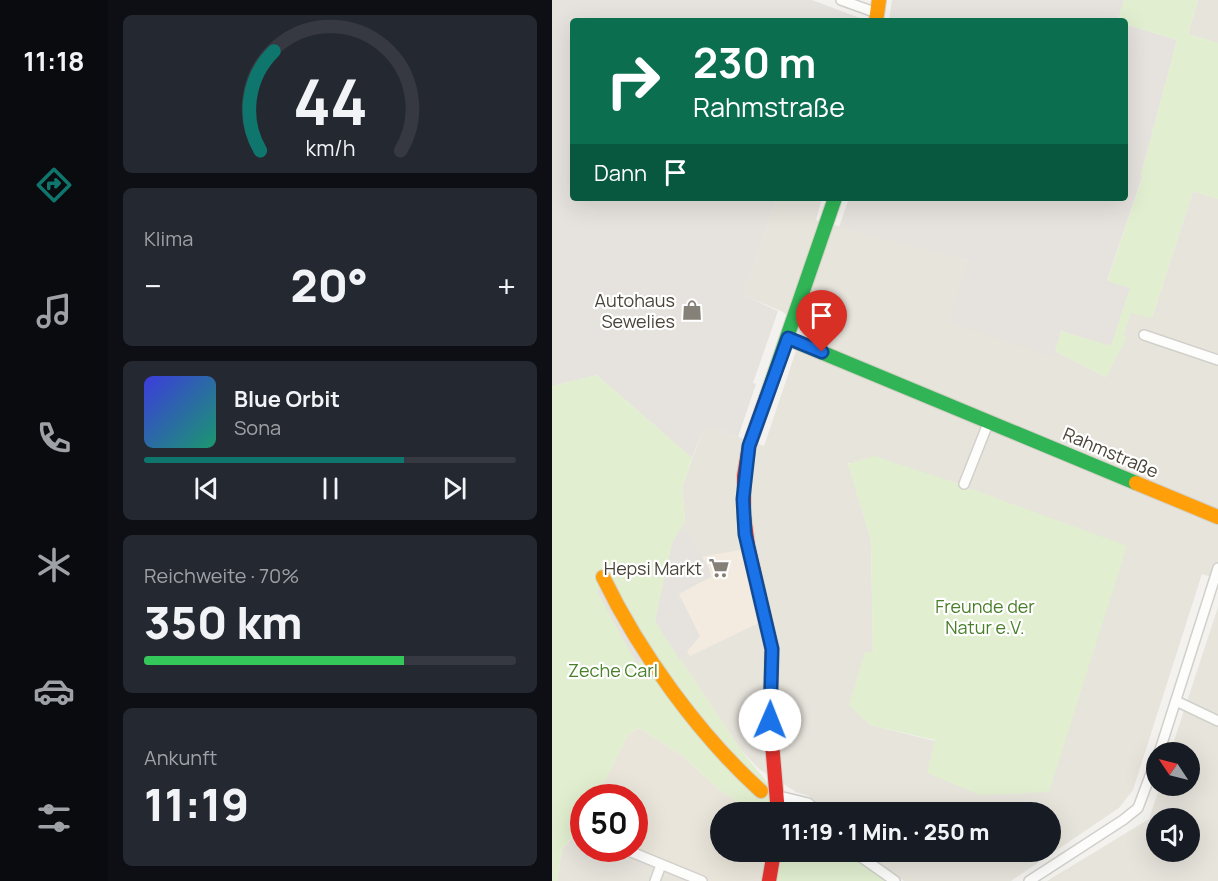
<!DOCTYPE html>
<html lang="de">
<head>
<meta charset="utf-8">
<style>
  body { margin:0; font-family:Manrope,sans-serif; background:#242831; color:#f1f3f6; height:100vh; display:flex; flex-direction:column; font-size:22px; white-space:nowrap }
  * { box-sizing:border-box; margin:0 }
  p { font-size:20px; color:#9ea1a6 }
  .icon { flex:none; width:33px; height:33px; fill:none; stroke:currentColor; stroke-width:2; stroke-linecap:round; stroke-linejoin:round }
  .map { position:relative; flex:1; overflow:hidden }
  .drawer { display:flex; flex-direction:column; gap:15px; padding:15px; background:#0d0f14; width:444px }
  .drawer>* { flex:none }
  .guide { position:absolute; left:18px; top:18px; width:558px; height:183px; border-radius:6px; box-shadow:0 6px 24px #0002; background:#0b6e4f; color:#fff; overflow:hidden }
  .needle { width:39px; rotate:305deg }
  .buttons { position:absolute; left:594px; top:742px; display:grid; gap:12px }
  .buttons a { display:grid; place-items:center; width:54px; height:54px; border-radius:50%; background:#171b24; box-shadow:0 6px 24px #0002; font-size:30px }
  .speed { position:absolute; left:18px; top:784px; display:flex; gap:12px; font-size:30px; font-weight:700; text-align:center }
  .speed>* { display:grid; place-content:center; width:78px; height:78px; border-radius:50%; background:#171b24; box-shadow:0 6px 24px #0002; line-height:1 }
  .speed .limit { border:9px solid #d22; background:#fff; color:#111 }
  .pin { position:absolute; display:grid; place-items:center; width:51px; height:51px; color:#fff; margin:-62px -26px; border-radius:50% 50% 50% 0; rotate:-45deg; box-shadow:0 0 6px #0007 }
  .pin .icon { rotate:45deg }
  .me { position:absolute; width:66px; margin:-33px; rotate:1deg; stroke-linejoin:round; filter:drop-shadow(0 0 4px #0008) }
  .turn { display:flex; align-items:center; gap:21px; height:126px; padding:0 24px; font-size:27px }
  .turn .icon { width:78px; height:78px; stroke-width:2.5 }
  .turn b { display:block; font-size:42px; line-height:51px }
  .then { display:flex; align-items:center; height:57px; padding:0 24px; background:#0003; gap:12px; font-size:22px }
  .big { font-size:45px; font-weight:800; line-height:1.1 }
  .drawer .tile { flex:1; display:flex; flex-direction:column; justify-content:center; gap:9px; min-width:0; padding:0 21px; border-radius:9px; background:#242831 }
  .drawer .dial { align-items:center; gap:0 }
  .dial svg { height:156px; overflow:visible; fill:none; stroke:#363941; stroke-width:7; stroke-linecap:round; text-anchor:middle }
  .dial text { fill:#f1f3f6; stroke:none }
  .song { display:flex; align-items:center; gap:18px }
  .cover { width:72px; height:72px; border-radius:9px; background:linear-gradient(135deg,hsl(240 70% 55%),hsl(160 70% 35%)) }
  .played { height:6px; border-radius:3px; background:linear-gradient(90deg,#0f766e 70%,#363941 70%) }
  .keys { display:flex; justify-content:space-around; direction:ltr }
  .heat { display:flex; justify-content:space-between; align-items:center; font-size:33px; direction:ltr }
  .charge { height:9px; border-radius:4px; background:linear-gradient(90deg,#34c759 70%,#363941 0) }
  .trip { position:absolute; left:158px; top:802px; width:351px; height:60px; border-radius:30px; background:#171b24; box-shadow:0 6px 24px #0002; font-weight:800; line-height:60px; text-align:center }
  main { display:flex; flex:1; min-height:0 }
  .menu { display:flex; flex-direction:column; width:108px; justify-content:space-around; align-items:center; background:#090b0e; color:#9ea1a6 }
  .menu .icon { width:42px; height:42px }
  .menu .on { color:#0f766e }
  .menu b { font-size:27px; color:#f1f3f6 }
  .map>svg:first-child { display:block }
</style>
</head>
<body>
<main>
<nav class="menu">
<b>11:18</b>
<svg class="icon on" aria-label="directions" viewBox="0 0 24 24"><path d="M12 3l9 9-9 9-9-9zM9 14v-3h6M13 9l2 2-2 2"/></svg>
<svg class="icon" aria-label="music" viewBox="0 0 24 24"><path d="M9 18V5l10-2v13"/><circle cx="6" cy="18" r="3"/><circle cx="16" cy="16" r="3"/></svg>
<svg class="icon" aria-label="phone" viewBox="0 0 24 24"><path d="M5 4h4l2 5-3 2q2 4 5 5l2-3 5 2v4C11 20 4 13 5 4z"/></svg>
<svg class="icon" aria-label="climate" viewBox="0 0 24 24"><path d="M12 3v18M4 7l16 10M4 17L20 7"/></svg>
<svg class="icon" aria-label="car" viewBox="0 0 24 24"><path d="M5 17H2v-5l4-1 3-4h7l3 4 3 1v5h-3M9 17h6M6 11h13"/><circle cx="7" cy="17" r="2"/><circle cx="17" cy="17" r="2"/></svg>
<svg class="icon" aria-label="filters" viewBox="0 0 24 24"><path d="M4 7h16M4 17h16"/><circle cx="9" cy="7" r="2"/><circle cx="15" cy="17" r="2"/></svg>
</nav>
<section class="drawer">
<div class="tile dial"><svg viewBox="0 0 100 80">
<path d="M14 69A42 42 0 1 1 86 69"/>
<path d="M14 69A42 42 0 0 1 21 18" stroke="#0f766e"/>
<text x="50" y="56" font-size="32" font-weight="700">44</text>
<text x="50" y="72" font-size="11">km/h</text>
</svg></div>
<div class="tile"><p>Klima</p>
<div class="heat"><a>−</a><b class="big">20°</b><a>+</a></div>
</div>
<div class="tile">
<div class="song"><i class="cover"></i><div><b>Blue Orbit</b><p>Sona</p></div></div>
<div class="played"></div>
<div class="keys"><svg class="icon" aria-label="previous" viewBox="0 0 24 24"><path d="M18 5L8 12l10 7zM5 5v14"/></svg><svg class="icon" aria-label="pause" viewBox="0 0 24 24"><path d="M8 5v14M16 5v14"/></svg><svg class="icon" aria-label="next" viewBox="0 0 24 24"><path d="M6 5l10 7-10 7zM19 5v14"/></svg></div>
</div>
<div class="tile"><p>Reichweite · 70%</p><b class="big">350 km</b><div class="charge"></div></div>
<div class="tile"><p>Ankunft</p><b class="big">11:19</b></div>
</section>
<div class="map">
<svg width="666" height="881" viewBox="0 0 666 881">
  <rect width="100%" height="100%" fill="#f4f2ee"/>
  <path fill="#e7e4dc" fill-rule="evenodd" d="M646 0H666V43L636 34Z
    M641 191 666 199V579L650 574 581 790 567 808 459 881H352L312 852H498V813H275L257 796 244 792 207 769 189 750 103 621 120 544 133 520 130 487 151 429H164L212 446 251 330 231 312 191 295 225 198H270L264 220 416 261 502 357 503 351 554 377 574 337 571 336 579 312 600 318ZM296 463 401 482 460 505 383 741 318 725 314 652 321 654 319 540Z
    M666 607V881H495L597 819 608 786H638V753H618ZM604 819H638V852H604Z
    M28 829 31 832 32 849H69L148 881H5L10 849Z"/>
  <path fill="#f3ebdf" d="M194 549 211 621 138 656 112 620 125 561Z"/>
  <path fill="#e6e2de" d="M0 0H260L313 20 21 21V198H225L191 295 226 311 201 383 204 384 186 437 164 429H151L140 458 45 375 0 386Z
    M340 0H572L566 21H337Z
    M573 24 625 40 589 175 591 176 555 280 578 288 559 347 509 331 502 357 397 322 416 261 287 227 297 198H573Z"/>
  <path fill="#eae5da" d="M87 728 131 756 163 786 201 813H168V852H210L217 875 216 881H154L82 849V798H44L76 735Z"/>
  <path fill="#e1eecf" d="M572 0H646L636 34 666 43V199L641 191 600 318 579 313 571 336 575 337 554 377 503 351 509 331 559 346 578 288 555 281 591 177 589 175 625 40 573 24V21H566Z
    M45 375 140 458 130 487 133 520 120 544 103 621 189 750 226 796 225 813H201L163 786 131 756 87 728 76 735 44 798H32L31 823 10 849 5 881H0V386Z
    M322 456 401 482 575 546 497 792 428 795 375 773 383 740 318 725 297 705 313 652 321 653 319 540 296 464Z
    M223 852H300L339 881H217Z"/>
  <path fill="#e6e3df" d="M128 529 136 534 157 568 159 577 127 594 148 636 128 660 103 621 120 544Z
    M52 587 92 660 85 664 45 591Z"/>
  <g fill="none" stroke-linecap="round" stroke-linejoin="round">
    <g stroke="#d2d0cb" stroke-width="12">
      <path id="street" d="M289 0 325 13
        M592 335 666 360
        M412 484 437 421
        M624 701 666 721
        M607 753 666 568
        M227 796 256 803 268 813
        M30 831 32 832
        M72 849 150 881
        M302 852 343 881
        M103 881 109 865
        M477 881 571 820 586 808 604 760"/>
    </g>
    <g stroke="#d3cfc5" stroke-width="16">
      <path id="fast" d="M235 338 584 483
        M214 398 283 198"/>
    </g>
    <g stroke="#d3cfc5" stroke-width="16">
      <path id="slow" d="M324 21 327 0
        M584 483 666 517
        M51 577C87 652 147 735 209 791"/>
    </g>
    <g stroke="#d3cfc5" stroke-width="16">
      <path id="jam" d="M214 398 197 446 192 476V516L196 546 220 649 218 720 226 813
        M217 881 222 852"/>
    </g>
    <use href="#street" stroke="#fdfdfc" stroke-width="9"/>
    <use href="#fast" stroke="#30b455" stroke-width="14"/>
    <use href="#slow" stroke="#ff9f0a" stroke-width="14"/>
    <use href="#jam" stroke="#e5322d" stroke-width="14"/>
  </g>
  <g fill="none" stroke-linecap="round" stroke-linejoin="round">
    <g stroke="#114b97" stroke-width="15">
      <path id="route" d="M218 720 220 649 193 534 191 499 197 446 236 338 270 352"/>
    </g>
    <use href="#route" stroke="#1a73e8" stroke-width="10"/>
  </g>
  <defs>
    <g id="shop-bare" transform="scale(1.62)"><path d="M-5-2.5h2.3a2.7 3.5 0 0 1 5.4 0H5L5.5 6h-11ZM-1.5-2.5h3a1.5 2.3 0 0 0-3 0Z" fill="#868178" stroke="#fff" stroke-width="2.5" paint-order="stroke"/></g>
    <g id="supermarket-bare" transform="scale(1.62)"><path d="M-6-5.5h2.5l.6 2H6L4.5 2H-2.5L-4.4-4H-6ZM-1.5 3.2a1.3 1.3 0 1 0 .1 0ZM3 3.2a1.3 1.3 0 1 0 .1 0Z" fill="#868178" stroke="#fff" stroke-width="2.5" paint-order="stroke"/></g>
  </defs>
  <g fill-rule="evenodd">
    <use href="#shop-bare" x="140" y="310"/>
    <use href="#supermarket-bare" x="167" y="568"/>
  </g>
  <g text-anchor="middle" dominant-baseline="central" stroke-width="4.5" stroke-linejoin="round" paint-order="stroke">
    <g font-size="18" fill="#4b4439" stroke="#fff" text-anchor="end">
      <text x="123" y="300">Autohaus<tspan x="123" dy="21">Sewelies</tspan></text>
      <text x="150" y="568">Hepsi Markt</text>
    </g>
    <g font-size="18" fill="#4b4439" stroke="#fff">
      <text transform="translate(559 452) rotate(23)">Rahmstraße</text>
    </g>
    <g font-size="18" fill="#4a7f2a" stroke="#fff">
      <text x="433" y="606">Freunde der<tspan x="433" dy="21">Natur e.V.</tspan></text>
      <text x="61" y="670">Zeche Carl</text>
    </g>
  </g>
</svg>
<div class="buttons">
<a><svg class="needle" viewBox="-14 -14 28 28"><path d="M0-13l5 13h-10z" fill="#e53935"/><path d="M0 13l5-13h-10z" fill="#9ea1a6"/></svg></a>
<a><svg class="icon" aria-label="sound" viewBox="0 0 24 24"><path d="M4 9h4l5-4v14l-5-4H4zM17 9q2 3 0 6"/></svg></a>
</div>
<div class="speed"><div class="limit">50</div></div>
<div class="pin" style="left:270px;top:352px;background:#d93025"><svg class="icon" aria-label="arrive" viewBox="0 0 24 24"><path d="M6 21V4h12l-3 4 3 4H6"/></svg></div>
<svg class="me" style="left:218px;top:720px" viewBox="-20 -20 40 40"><circle r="19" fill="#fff"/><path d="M0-13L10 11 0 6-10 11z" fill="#1a73e8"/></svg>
<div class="trip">11:19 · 1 Min. · 250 m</div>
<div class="guide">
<div class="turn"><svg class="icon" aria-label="right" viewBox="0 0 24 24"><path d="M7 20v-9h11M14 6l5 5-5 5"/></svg><div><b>230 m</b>Rahmstraße</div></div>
<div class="then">Dann<svg class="icon" aria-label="arrive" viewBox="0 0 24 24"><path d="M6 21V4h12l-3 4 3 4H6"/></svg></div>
</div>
</div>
</main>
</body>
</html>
